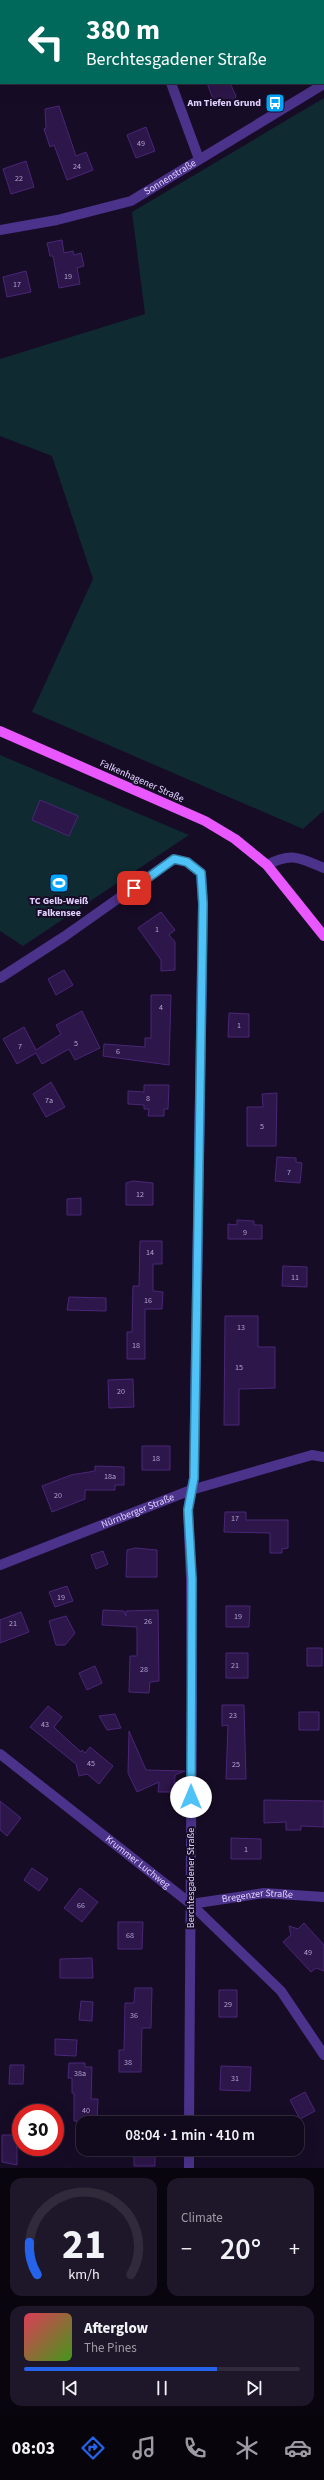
<!DOCTYPE html>
<html lang="en">
<head>
<meta charset="utf-8">
<style>
  body { margin:0; font-family:"Source Sans 3",sans-serif; background:#1e1729; color:#f1f3f6; height:100vh; display:flex; flex-direction:column; font-size:15px; white-space:nowrap }
  * { box-sizing:border-box; margin:0 }
  p { font-size:13px; color:#9c9aa3 }
  .icon { flex:none; width:22px; height:22px; fill:none; stroke:currentColor; stroke-width:2; stroke-linecap:round; stroke-linejoin:round }
  .map { position:relative; height:2168px; overflow:hidden }
  .details { display:flex; flex-direction:column; gap:10px; padding:10px; background:#09050f; flex:1 }
  .details>* { flex:none }
  .top-card { position:absolute; left:0px; top:0px; width:324px; height:84px; box-shadow:0 4px 16px #0002,0 0 0 1px #302a3b; background:#00695c; color:#fff; overflow:hidden }
  .speed { position:absolute; left:12px; top:2104px; display:flex; gap:8px; font-size:20px; font-weight:700; text-align:center }
  .speed>* { display:grid; place-content:center; width:52px; height:52px; border-radius:50%; background:#11091c; box-shadow:0 4px 16px #0002,0 0 0 1px #302a3b; line-height:1 }
  .speed .limit { border:6px solid #d22; background:#fff; color:#111 }
  .pin { position:absolute; display:grid; place-items:center; width:34px; height:34px; color:#fff; margin:-17px; border-radius:8px; box-shadow:0 2px 6px #0006 }
  .me { position:absolute; width:44px; margin:-22px; rotate:0deg; stroke-linejoin:round; filter:drop-shadow(0 0 3px #0008) }
  .turn { display:flex; align-items:center; gap:14px; height:84px; padding:0 20px; font-size:18px }
  .turn .icon { width:52px; height:52px; stroke-width:2.5 }
  .turn b { display:block; font-size:28px; line-height:34px }
  .big { font-size:30px; font-weight:600; line-height:1.1 }
  .details .widget { flex:1; display:flex; flex-direction:column; justify-content:center; gap:6px; min-width:0; padding:0 14px; border-radius:12px; background:#1e1729 }
  .details .dial { align-items:center; gap:0 }
  .dial svg { height:104px; overflow:visible; fill:none; stroke:#302a3b; stroke-width:7; stroke-linecap:round; text-anchor:middle }
  .dial text { fill:#f1f3f6; stroke:none }
  .song { display:flex; align-items:center; gap:12px }
  .cover { width:48px; height:48px; border-radius:6px; background:linear-gradient(135deg,hsl(350 70% 55%),hsl(100 70% 35%)) }
  .played { height:4px; border-radius:2px; background:linear-gradient(90deg,#2563eb 70%,#302a3b 70%) }
  .keys { display:flex; justify-content:space-around; direction:ltr }
  .heat { display:flex; justify-content:space-between; align-items:center; font-size:22px; direction:ltr }
  .details .tiles { flex:1; display:grid; gap:10px; grid-template-columns:1fr 1fr }
  .widget:last-child { grid-column:span 2 }
  .trip { position:absolute; left:76px; top:2116px; width:228px; height:40px; border-radius:12px; background:#11091c; box-shadow:0 4px 16px #0002,0 0 0 1px #302a3b; font-weight:600; line-height:40px; text-align:center }
  .tabs { display:flex; height:64px; justify-content:space-around; align-items:center; background:#07040b; color:#9c9aa3 }
  .tabs .icon { width:28px; height:28px }
  .tabs .current { color:#2563eb }
  .tabs b { font-size:18px; color:#f1f3f6 }
  .map>svg:first-child { display:block }
</style>
</head>
<body>
<div class="map">
<svg width="324" height="2168" viewBox="0 0 324 2168">
  <rect width="100%" height="100%" fill="#170c26"/>
  <path fill="#0f2a31" d="M324 98V810L303 829 32 712 93 579 52 456 0 436V359L145 314 132 212Z
    M0 755 189 835 23 946 0 931Z"/>
  <path fill="#2d1649" stroke="#4a2677" d="M207 83H230L236 96 233 104 228 102 216 107Z
    M59 106 76 156 86 152 93 170 67 180 54 145 50 147 44 129 46 128 45 109Z
    M146 127 155 151 136 158 127 135Z
    M26 161 34 187 11 194 3 169Z
    M62 240 64 253 73 251 74 255 81 253 84 266 77 268 80 284 59 288 53 256H50L47 243Z
    M26 271 31 292 7 297 3 277Z
    M40 800 78 816 69 836 32 820Z
    M161 912 175 930 169 935 175 942V970L161 971V960L138 928Z
    M64 970 73 985 56 995 48 979Z
    M151 995H171L169 1065 103 1056 104 1044 145 1047V1038H151Z
    M82 1011 100 1048 75 1060 69 1049 42 1064 36 1053 17 1064 3 1039 24 1027 36 1050 61 1034 56 1025Z
    M229 1013 249 1014V1037H228Z
    M51 1082 65 1107 46 1117 33 1094Z
    M144 1085H169L168 1109H164V1116H148L149 1109H144V1105L128 1104V1091L144 1092Z
    M277 1093 276 1146H247V1107H263L262 1094Z
    M277 1157 296 1158V1162L302 1163 300 1183 275 1181Z
    M133 1181 153 1183V1205H126V1183Z
    M81 1198V1215H67V1199Z
    M237 1220 254 1221V1225H262V1239H228V1224L237 1225Z
    M140 1241H162V1264H153V1291L163 1292 162 1309H145V1359H127V1332H132L133 1286H139Z
    M283 1266 307 1267V1287L282 1286Z
    M69 1297 106 1298V1311L67 1310Z
    M225 1316H258V1347H275V1388L239 1389V1425H224Z
    M133 1379 134 1407 109 1408 108 1380Z
    M142 1446H170V1470H142Z
    M95 1466 124 1467V1485H115V1490H85V1499L52 1512 42 1486 71 1475 95 1471Z
    M225 1512H246V1520H288V1548L282 1549V1553H270V1533L224 1532Z
    M135 1548 157 1550V1577H126L127 1550Z
    M103 1551 108 1564 96 1569 91 1555Z
    M67 1586 73 1601 55 1607 49 1592Z
    M226 1606H250L249 1627H226Z
    M103 1610 124 1611 126 1616V1611L158 1610 159 1681 150 1682 149 1693 129 1692 130 1656H137V1627L102 1625Z
    M21 1612 29 1632 0 1643V1620Z
    M66 1616 75 1633 65 1645H56L49 1621Z
    M307 1648H322V1666H307Z
    M226 1653H248V1678H226Z
    M95 1666 102 1683 87 1690 79 1673Z
    M222 1705H244L246 1779H226L228 1725 222 1726Z
    M48 1706 62 1717 54 1727 59 1732 81 1752 82 1750 85 1753 90 1747 113 1766 99 1784 87 1774 79 1776 76 1764 30 1727Z
    M299 1712H319V1730H299Z
    M115 1714 121 1728 107 1730 99 1716Z
    M129 1731 146 1770 185 1771 175 1775 174 1792H158L159 1782 137 1792 128 1773Z
    M264 1800 324 1801V1827L301 1826V1830H286V1822L264 1823Z
    M0 1801 21 1818 7 1836 0 1830Z
    M231 1838 261 1839V1859H231Z
    M32 1868 48 1879 39 1891 24 1880Z
    M80 1888 98 1902 82 1922 64 1908Z
    M118 1922H143L142 1949H118Z
    M304 1923 324 1945V1971L316 1968 311 1972 283 1942 291 1935 289 1926 298 1929Z
    M92 1958 93 1978H60V1959Z
    M135 1988H152L151 2028H142L141 2072H119V2050H124L125 2003H134Z
    M219 1990H237V2017H219Z
    M81 2001 93 2002 92 2021 79 2020Z
    M55 2039 77 2040 76 2056 55 2055Z
    M69 2063H85V2067H92L91 2099H98L97 2121H74V2093H72V2078H68Z
    M10 2065H24L23 2084H9Z
    M221 2066 251 2067 250 2091 220 2090Z
    M305 2092 315 2111 300 2119 290 2100Z
    M2 2135H17V2165L2 2162Z
    M134 2149H155V2166H134Z"/>
  <g fill="none" stroke-linecap="round" stroke-linejoin="round">
    <g stroke="#4b328a" stroke-width="10">
      <path d="M139 0 140 1"/>
      <path d="M171 83 199 159"/>
      <path id="s1" d="M0 230 57 220 131 201 324 84"/>
      <path d="M267 865C292 852 299 858 324 868"/>
      <path d="M0 978 65 936 174 859 187 862 201 873 203 904 194 1478 188 1510 191 1579 192 1705 189 2123"/>
      <path id="s2" d="M0 1565 191 1490 312 1455 324 1457"/>
      <path id="s3" d="M0 1754 191 1904 281 1991 324 2055"/>
      <path id="s4" d="M191 1904 264 1893 324 1897"/>
      <path d="M189 2168V2149"/>
    </g>
    <path stroke="#e958ff" stroke-width="10" d="M0 731 205 821 235 839 267 865 324 936"/>
  </g>
  <g fill="none" stroke-linecap="round" stroke-linejoin="round">
    <g stroke="#337fa1" stroke-width="10">
      <path id="route" d="M134 888 174 859 187 862 201 873 203 904 194 1478 188 1510 192 1579 191 1797"/>
    </g>
    <use href="#route" stroke="#4fc3f7" stroke-width="7"/>
  </g>
  <defs>
    <g id="bus-square" transform="scale(1)"><rect x="-9" y="-9" width="18" height="18" rx="4" fill="#00a6fc" stroke="#170c26"/><path d="M-5-6H5V4H4V6H2V4H-2V6H-4V4H-5ZM-3.5-4V0h7V-4ZM-3.5 1.2v1.5H-2V1.2ZM2 1.2v1.5H3.5V1.2Z" fill="#fff"/></g>
    <g id="stadium-square" transform="scale(1)"><rect x="-9" y="-9" width="18" height="18" rx="4" fill="#00a6fc" stroke="#170c26"/><path d="M0-5a6.5 5 0 1 0 0 10a6.5 5 0 1 0 0-10ZM-3.5-1.8h7v3.6h-7Z" fill="#fff"/></g>
  </defs>
  <g fill-rule="evenodd">
    <use href="#bus-square" x="275" y="103"/>
    <use href="#stadium-square" x="59" y="883"/>
  </g>
  <g text-anchor="middle" dominant-baseline="central" stroke-width="4" stroke-linejoin="round" paint-order="stroke">
    <g font-size="8" fill="#b4a2d2">
      <text x="141" y="143">49</text>
      <text x="77" y="166">24</text>
      <text x="19" y="178">22</text>
      <text x="68" y="276">19</text>
      <text x="17" y="284">17</text>
      <text x="157" y="929">1</text>
      <text x="161" y="1007">4</text>
      <text x="239" y="1025">1</text>
      <text x="76" y="1043">5</text>
      <text x="20" y="1046">7</text>
      <text x="118" y="1051">6</text>
      <text x="148" y="1098">8</text>
      <text x="49" y="1100">7a</text>
      <text x="262" y="1126">5</text>
      <text x="289" y="1172">7</text>
      <text x="140" y="1194">12</text>
      <text x="245" y="1232">9</text>
      <text x="150" y="1252">14</text>
      <text x="295" y="1277">11</text>
      <text x="148" y="1300">16</text>
      <text x="241" y="1327">13</text>
      <text x="136" y="1345">18</text>
      <text x="239" y="1367">15</text>
      <text x="121" y="1391">20</text>
      <text x="156" y="1458">18</text>
      <text x="110" y="1476">18a</text>
      <text x="58" y="1495">20</text>
      <text x="235" y="1518">17</text>
      <text x="61" y="1597">19</text>
      <text x="238" y="1616">19</text>
      <text x="148" y="1621">26</text>
      <text x="13" y="1623">21</text>
      <text x="235" y="1665">21</text>
      <text x="144" y="1669">28</text>
      <text x="233" y="1715">23</text>
      <text x="45" y="1724">43</text>
      <text x="91" y="1763">45</text>
      <text x="236" y="1764">25</text>
      <text x="246" y="1849">1</text>
      <text x="81" y="1905">66</text>
      <text x="130" y="1935">68</text>
      <text x="308" y="1952">49</text>
      <text x="228" y="2004">29</text>
      <text x="134" y="2015">36</text>
      <text x="128" y="2062">38</text>
      <text x="80" y="2073">38a</text>
      <text x="235" y="2078">31</text>
      <text x="86" y="2110">40</text>
    </g>
    <g font-size="10" font-weight="bold" fill="#e1d1ff" stroke="#170c26" text-anchor="end">
      <text x="261" y="103">Am Tiefen Grund</text>
      <text x="59" y="901" text-anchor="middle">TC Gelb-Weiß<tspan x="59" dy="12">Falkensee</tspan></text>
    </g>
    <g font-size="10" fill="#e1d1ff" stroke="#170c26">
      <text stroke="none"><textPath href="#s1" startOffset="180">Sonnenstraße</textPath></text>
      <text transform="translate(142 781) rotate(24)">Falkenhagener Straße</text>
      <text stroke="none"><textPath href="#s2" startOffset="148">Nürnberger Straße</textPath></text>
      <text stroke="none"><textPath href="#s3" startOffset="175">Krummer Luchweg</textPath></text>
      <text transform="translate(191 1878) rotate(-90)">Berchtesgadener Straße</text>
      <text stroke="none"><textPath href="#s4" startOffset="67">Bregenzer Straße</textPath></text>
    </g>
  </g>
</svg>
<div class="speed"><div class="limit">30</div></div>
<div class="pin" style="left:134px;top:888px;background:#d93025"><svg class="icon" aria-label="arrive" viewBox="0 0 24 24"><path d="M6 21V4h12l-3 4 3 4H6"/></svg></div>
<svg class="me" style="left:191px;top:1797px" viewBox="-20 -20 40 40"><circle r="19" fill="#fff"/><path d="M0-13L10 11 0 6-10 11z" fill="#4fc3f7"/></svg>
<div class="trip">08:04 · 1 min · 410 m</div>
<div class="top-card">
<div class="turn"><svg class="icon" aria-label="left" viewBox="0 0 24 24"><path d="M17 20v-9H6M10 6l-5 5 5 5"/></svg><div><b>380 m</b>Berchtesgadener Straße</div></div>
</div>
</div>
<section class="details">
<div class="tiles">
<div class="widget dial"><svg viewBox="0 0 100 80">
<path d="M14 69A42 42 0 1 1 86 69"/>
<path d="M14 69A42 42 0 0 1 8 44" stroke="#2563eb"/>
<text x="50" y="56" font-size="32" font-weight="700">21</text>
<text x="50" y="72" font-size="11">km/h</text>
</svg></div>
<div class="widget"><p>Climate</p>
<div class="heat"><a>−</a><b class="big">20°</b><a>+</a></div>
</div>
<div class="widget">
<div class="song"><i class="cover"></i><div><b>Afterglow</b><p>The Pines</p></div></div>
<div class="played"></div>
<div class="keys"><svg class="icon" aria-label="previous" viewBox="0 0 24 24"><path d="M18 5L8 12l10 7zM5 5v14"/></svg><svg class="icon" aria-label="pause" viewBox="0 0 24 24"><path d="M8 5v14M16 5v14"/></svg><svg class="icon" aria-label="next" viewBox="0 0 24 24"><path d="M6 5l10 7-10 7zM19 5v14"/></svg></div>
</div>
</div>
</section>
<nav class="tabs">
<b>08:03</b>
<svg class="icon current" aria-label="directions" viewBox="0 0 24 24"><path d="M12 3l9 9-9 9-9-9zM9 14v-3h6M13 9l2 2-2 2"/></svg>
<svg class="icon" aria-label="music" viewBox="0 0 24 24"><path d="M9 18V5l10-2v13"/><circle cx="6" cy="18" r="3"/><circle cx="16" cy="16" r="3"/></svg>
<svg class="icon" aria-label="phone" viewBox="0 0 24 24"><path d="M5 4h4l2 5-3 2q2 4 5 5l2-3 5 2v4C11 20 4 13 5 4z"/></svg>
<svg class="icon" aria-label="climate" viewBox="0 0 24 24"><path d="M12 3v18M4 7l16 10M4 17L20 7"/></svg>
<svg class="icon" aria-label="car" viewBox="0 0 24 24"><path d="M5 17H2v-5l4-1 3-4h7l3 4 3 1v5h-3M9 17h6M6 11h13"/><circle cx="7" cy="17" r="2"/><circle cx="17" cy="17" r="2"/></svg>
</nav>
</body>
</html>
